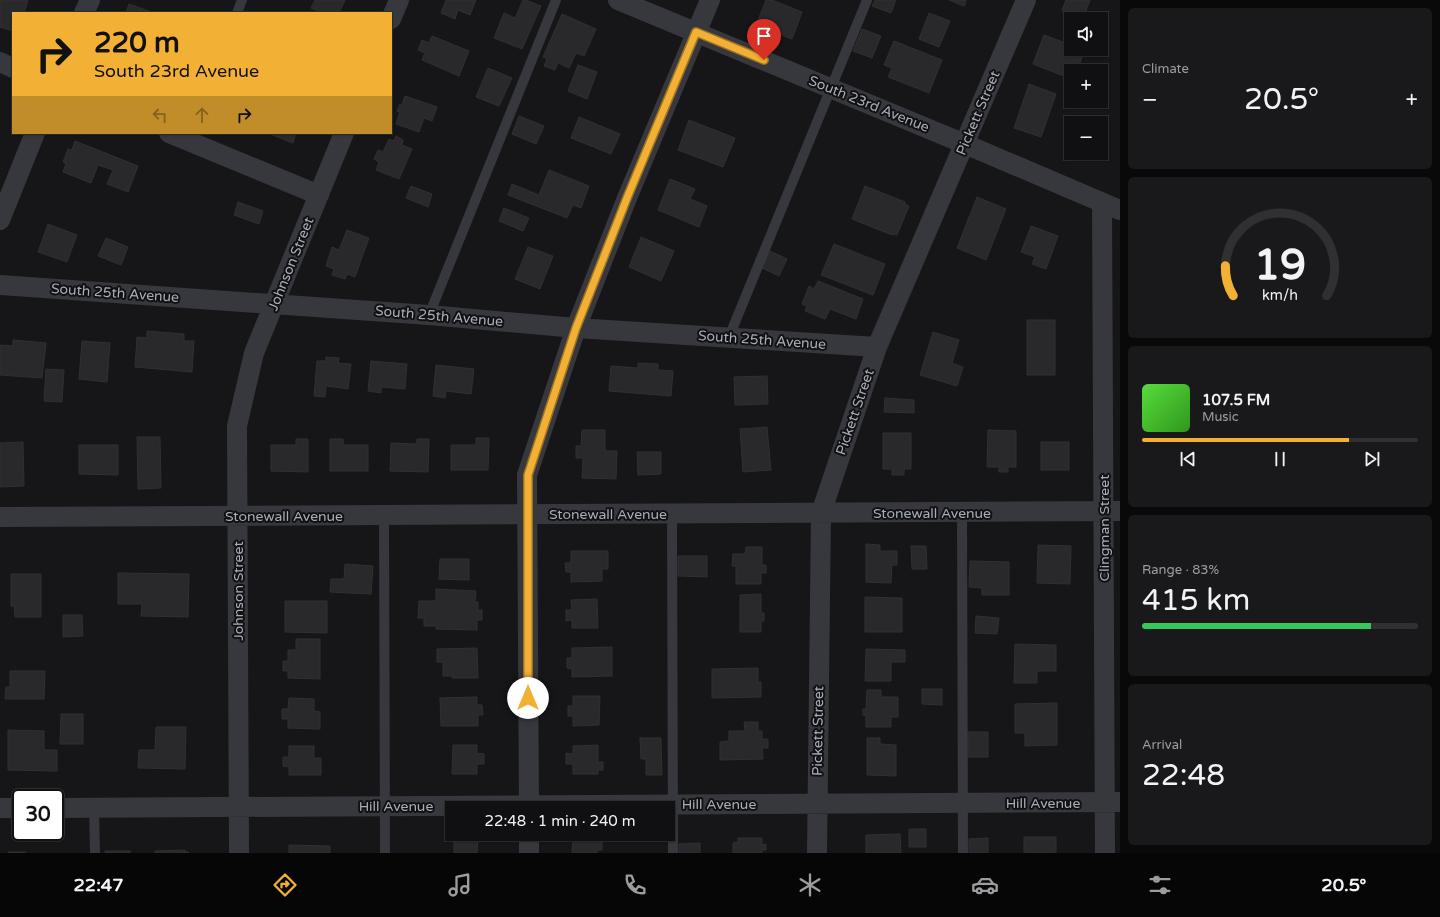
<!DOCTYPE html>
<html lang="en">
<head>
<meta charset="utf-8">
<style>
  body { margin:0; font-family:"Varela Round",sans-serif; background:#19191b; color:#f1f3f6; height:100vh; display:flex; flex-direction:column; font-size:15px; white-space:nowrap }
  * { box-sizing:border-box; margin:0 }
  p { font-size:13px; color:#9c9d9f }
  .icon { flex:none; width:22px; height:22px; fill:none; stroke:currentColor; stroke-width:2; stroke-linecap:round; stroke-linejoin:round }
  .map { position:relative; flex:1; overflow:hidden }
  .details { display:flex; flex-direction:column; gap:8px; padding:8px; background:#09090a; width:320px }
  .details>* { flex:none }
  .hud { position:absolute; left:12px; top:12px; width:380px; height:122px; border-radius:0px; box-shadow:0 1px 3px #0004,0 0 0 1px #303032; background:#f2b134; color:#111; overflow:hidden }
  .controls { position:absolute; left:1064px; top:12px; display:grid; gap:8px }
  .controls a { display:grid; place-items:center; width:44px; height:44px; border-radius:0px; background:#101012; box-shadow:0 1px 3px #0004,0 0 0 1px #303032; font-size:20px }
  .speed { position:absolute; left:12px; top:789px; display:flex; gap:8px; font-size:20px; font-weight:700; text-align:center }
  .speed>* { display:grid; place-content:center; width:52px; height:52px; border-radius:50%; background:#101012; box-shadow:0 1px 3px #0004,0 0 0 1px #303032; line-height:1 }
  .speed .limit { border:2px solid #111; border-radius:6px; background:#fff; color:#111 }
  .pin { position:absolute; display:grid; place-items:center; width:34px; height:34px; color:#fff; margin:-41px -17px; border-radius:50% 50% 50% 0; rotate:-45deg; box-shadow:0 0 4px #0007 }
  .pin .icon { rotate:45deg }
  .me { position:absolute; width:44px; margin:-22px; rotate:0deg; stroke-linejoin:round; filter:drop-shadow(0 0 3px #0008) }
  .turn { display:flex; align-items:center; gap:14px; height:84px; padding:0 16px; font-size:18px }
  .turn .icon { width:52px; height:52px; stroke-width:2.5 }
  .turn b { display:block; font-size:28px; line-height:34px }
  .lanes { display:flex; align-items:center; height:38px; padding:0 16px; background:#0003; justify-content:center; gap:20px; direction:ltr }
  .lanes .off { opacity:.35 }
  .big { font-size:30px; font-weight:600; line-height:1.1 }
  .details .card { flex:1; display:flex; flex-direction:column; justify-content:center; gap:6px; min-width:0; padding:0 14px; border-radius:6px; background:#19191b }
  .details .dial { align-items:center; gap:0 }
  .dial svg { height:104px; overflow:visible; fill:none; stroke:#303032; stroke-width:7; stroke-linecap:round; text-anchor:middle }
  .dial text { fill:#f1f3f6; stroke:none }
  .song { display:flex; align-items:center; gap:12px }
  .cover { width:48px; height:48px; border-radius:6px; background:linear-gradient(135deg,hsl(110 70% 55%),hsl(110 70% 35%)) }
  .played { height:4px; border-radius:2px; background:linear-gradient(90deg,#f2b134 75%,#303032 75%) }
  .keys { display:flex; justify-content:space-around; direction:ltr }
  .heat { display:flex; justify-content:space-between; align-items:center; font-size:22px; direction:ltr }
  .charge { height:6px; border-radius:3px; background:linear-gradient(90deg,#34c759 83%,#303032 0) }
  .trip { position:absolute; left:445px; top:801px; width:230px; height:40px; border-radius:0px; background:#101012; box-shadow:0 1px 3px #0004,0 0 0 1px #303032; font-weight:600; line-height:40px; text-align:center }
  .dock { display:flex; height:64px; justify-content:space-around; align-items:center; background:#060607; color:#9c9d9f }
  .dock .icon { width:28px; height:28px }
  .dock .on { color:#f2b134 }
  .dock b { font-size:18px; color:#f1f3f6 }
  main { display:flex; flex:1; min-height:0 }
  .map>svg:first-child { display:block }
</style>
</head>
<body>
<main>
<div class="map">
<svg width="1120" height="853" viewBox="0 0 1120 853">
  <rect width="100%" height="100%" fill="#161618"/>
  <path fill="#29292c" stroke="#303034" d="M0 0H28L24 13H13V31L0 27Z
    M315 0H345L339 13H323L311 8Z
    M446 0H476L470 15 458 10 455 19 441 13Z
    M523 0H526L541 6 522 49 494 38 504 13 515 18Z
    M766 0H772L802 12 792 39 756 25Z
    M875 0H896L891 13 872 6Z
    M949 0H966L964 6Z
    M1066 0H1090L1083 19 1062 10Z
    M129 4 154 13H126Z
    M929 13 950 21 939 47 919 39Z
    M562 14 596 29 584 56 576 53 569 68 558 63 555 70 544 66 547 59 543 57Z
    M862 29 881 36 872 58 853 51Z
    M1044 35 1071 45V49L1085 50 1077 70 1067 66 1064 76 1033 64Z
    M432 36 469 51 459 76 422 60 425 53 418 50 422 40 429 43Z
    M894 41 942 60 929 93 888 77 892 68 884 65Z
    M578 65 597 72 587 99 568 91Z
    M488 68 512 78 499 106 476 97Z
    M1029 84 1056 94 1041 137 1014 128Z
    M405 96 437 107 432 121 424 118 419 132 396 124 400 112 397 111 400 104 402 105Z
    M519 116 544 126 536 144 512 134Z
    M579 117 620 134 611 154 571 138Z
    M689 120 735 138 723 167 678 150Z
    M271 133H296L293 143 270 134Z
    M396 136 403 140 402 145 412 149 399 179 376 170 379 162 374 159 378 150 383 152 389 139 394 141Z
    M75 141 138 166 128 192 107 184 113 170 98 165 91 183 63 172 66 164 63 162 68 149 72 150Z
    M549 170 589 186 581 208 573 205 567 218 508 195 512 184 539 195Z
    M670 179 695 189 690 199 707 206 699 227 658 210Z
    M411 186 432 194 428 207 406 198Z
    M865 186 905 202V204L909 206 897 235 893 234 892 235 852 219Z
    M977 197 1006 209 986 260 957 248Z
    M238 202 263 211 259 224 234 215Z
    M504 208 529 218 523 231 499 221Z
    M48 224 77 235 67 262 38 252Z
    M1031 226 1058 236 1046 269 1032 264 1035 257 1021 252Z
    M347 230 369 238 355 277 347 274 345 279 332 275 334 269 326 266 332 247 339 250Z
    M641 237 674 251 661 281 629 267Z
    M106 238 128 247 121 265 98 256Z
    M834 244 885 264 873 295 821 275Z
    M528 247 553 256 540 289 515 279Z
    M770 251 787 259 779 276 762 268Z
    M818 281 863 299 856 319 830 309 825 319 805 311 807 306 802 304 809 286 814 289Z
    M1027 320H1055V375H1027Z
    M147 331 184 334V341H194L192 372 135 367 137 337 147 338Z
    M933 332 959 340 952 363 963 367 957 386 920 375Z
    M13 340 46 343 42 378 0 375V345L13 346Z
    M82 341 110 343 107 382 79 379Z
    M326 357 339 358 338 363 351 364 348 389 326 386 325 397 314 396 317 361H326Z
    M371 361 407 364 405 389 381 387V393L368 391Z
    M638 363 658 364V370L673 371 671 396 609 391 611 366 638 368Z
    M436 365 474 369 471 394 446 391 445 398 433 396Z
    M46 369 64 370 62 402 44 401Z
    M767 376 768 404 735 405 734 377Z
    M885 398 914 400V413L884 412Z
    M767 427 771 470 743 472 740 429Z
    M582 430H605V451H617L616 479 582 478 583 458H576V446H581Z
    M988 430 1016 431V467H1008V472H999V467H987Z
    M883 433H911V469H904V475H892V469H883Z
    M137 437H160L161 488 138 489Z
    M476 438H489L488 470H451V445H476Z
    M296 439H308V472L271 471V445H296Z
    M330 439H343V445H368V471H330Z
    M417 439H429L428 472 390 471 391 443 417 444Z
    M23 442 24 486 0 487V443Z
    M1041 442H1069V470H1041Z
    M79 445H118V475L79 474Z
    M637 452H661V474L638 475Z
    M866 544 880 545V551H897V565H892L891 583 866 582Z
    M1038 545 1071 546 1070 584 1037 583Z
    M911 546H926L927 569H912Z
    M746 547H762V565H766V573H761V584H736V566H732L733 554H745Z
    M571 551H608V569H602V581L571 582V572H566L565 563H571Z
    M678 556H707V577L678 576Z
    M440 559H469V580L439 579Z
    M970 561 1009 562V595H982V588L969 587Z
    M345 564 373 566 371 594 330 592 331 579H344Z
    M118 573 189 574 188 617 141 616 142 604H118Z
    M11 574H41V617H15L14 606H11Z
    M436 589 476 591 475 602H478V610H482V620H477V630L436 629V626H424V618H418L419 601H436Z
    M761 594V613H764V621H761V632H740V595Z
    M865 597 902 598V632H865Z
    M597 599 598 628H572V620L566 621V610H572L571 600Z
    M285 601H327V633L285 632Z
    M63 615H82L83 636 63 637Z
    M976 616 999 618 997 634 975 633Z
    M296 639H320V679L288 678V671H283V661H288V650H296Z
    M1015 644 1056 645V671H1037V683H1014Z
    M612 647V676L572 677V669L567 668V658H572V648Z
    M477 648 478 678H452V676H443V662H437V649Z
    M866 649 905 650V662H891V681H865Z
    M758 668V682H761V697L712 698V669Z
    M10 671H45L44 699H5L6 687H10Z
    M922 689H942V705L922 704Z
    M867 690H881V697H898V717H891V727H866V716L863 715V709H866Z
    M573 696H600L599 725 573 726V716H568V706H573Z
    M477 697V705H482L483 715H478V726H441L440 698Z
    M289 698 314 699V711L320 712V729L288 728V719H282V709H288Z
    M1057 703V745L1025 746V733H1015V704Z
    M61 714H83V744H60Z
    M744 722H758V731H762V739H768V748H762L763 759 720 760V742L729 741V731H745Z
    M156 727H186L185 769 138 768 139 750H155Z
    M8 730 44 731V750H57V771L8 770Z
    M968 732H988V757H968Z
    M640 738H661L662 775H646V759H641Z
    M867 738H880V744L896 745V776L867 775Z
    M453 745H477V753L484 754V764H477V774H452Z
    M598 745V762H603V770H598V774H573V764H566V753L573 754V746Z
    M289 746H314V758H321V775H289V767L283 766V757H289Z
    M909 829H926V847H909Z
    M900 834 901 853H866V835Z
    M454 836 478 837 477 853H454Z
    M573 836H602V850H597V853H572Z
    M1024 837H1056V853H1024Z
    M738 838H762V845L766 844V850H762V853H733V843L738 842Z
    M988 838V853H969V839Z
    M700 843V853H679V844Z
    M289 845 330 846V853H289Z
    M185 850V852H188L189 853H155V851Z
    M105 851H130V853H105Z
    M8 852H26V853H8Z"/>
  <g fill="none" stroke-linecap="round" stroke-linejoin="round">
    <path stroke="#37383d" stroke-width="10" d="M237 13 242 0
      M429 315 556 0
      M729 337 867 0
      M962 512 963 853
      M672 514 673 853
      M384 515 385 853
      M94 807 95 853"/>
    <path stroke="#37383d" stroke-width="20" d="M618 0 965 144 1120 210
      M84 13 90 0
      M391 19 399 0
      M0 62 13 68
      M169 133 319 195
      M1102 203 1105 853
      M0 220 35 133
      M0 285 429 315 576 328 877 347
      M0 517 1120 511
      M0 808H21
      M55 808 1120 802
      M529 808 527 475 576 328 627 198 710 0
      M529 834V853
      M239 853 237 426 254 353 344 133
      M817 853 821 513 877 347 1026 0"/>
  </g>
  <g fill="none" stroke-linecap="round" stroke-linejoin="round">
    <g stroke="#9d7322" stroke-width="10">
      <path id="route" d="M528 698V475L576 328 627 198 696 32 764 60"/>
    </g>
    <use href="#route" stroke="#f2b134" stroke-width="7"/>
  </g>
  <g text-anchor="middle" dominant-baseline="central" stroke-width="4" stroke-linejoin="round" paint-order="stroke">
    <g font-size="14" fill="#a8adb8" stroke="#111113">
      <text transform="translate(869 104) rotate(22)">South 23rd Avenue</text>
      <text transform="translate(978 113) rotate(-67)">Pickett Street</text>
      <text transform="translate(291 264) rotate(-68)">Johnson Street</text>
      <text transform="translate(115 293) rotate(4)">South 25th Avenue</text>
      <text transform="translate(439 316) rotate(5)">South 25th Avenue</text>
      <text transform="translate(762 340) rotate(4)">South 25th Avenue</text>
      <text transform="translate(855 412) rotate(-71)">Pickett Street</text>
      <text x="932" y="513">Stonewall Avenue</text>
      <text x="608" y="514">Stonewall Avenue</text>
      <text x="284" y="516">Stonewall Avenue</text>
      <text transform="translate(1104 528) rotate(-90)">Clingman Street</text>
      <text transform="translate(238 591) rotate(-90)">Johnson Street</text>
      <text transform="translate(818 731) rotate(-89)">Pickett Street</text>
      <text x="1043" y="803">Hill Avenue</text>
      <text x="719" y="804">Hill Avenue</text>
      <text x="396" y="806">Hill Avenue</text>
    </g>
  </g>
</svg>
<div class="controls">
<a><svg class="icon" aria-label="sound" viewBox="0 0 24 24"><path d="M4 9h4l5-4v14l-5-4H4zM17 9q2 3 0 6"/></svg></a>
<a>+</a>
<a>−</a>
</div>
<div class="speed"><div class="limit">30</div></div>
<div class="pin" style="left:764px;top:60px;background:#d93025"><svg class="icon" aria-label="arrive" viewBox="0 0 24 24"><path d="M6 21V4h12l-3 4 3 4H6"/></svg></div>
<svg class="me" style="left:528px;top:698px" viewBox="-20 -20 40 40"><circle r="19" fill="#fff"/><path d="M0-13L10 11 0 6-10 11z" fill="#f2b134"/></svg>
<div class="trip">22:48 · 1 min · 240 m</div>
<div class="hud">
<div class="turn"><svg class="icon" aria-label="right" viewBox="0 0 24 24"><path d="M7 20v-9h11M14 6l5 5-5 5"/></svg><div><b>220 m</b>South 23rd Avenue</div></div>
<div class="lanes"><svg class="icon off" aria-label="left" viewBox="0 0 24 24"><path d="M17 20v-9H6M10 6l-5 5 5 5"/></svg><svg class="icon off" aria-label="ahead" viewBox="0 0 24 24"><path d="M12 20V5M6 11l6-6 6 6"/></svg><svg class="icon" aria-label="right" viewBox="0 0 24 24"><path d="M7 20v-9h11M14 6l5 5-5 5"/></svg></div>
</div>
</div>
<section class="details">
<div class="card"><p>Climate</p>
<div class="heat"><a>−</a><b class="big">20.5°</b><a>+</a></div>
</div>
<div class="card dial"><svg viewBox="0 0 100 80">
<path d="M14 69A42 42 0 1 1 86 69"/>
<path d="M14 69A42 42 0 0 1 8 46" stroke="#f2b134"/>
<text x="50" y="56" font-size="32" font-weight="700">19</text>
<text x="50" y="72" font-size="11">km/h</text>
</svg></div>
<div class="card">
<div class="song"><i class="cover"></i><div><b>107.5 FM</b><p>Music</p></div></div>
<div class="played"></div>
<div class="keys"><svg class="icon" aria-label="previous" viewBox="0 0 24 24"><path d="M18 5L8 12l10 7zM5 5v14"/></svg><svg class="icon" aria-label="pause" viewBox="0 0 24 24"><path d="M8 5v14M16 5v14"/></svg><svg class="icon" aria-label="next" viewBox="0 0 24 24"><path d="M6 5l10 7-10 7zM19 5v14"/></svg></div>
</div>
<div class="card"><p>Range · 83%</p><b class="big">415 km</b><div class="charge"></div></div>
<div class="card"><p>Arrival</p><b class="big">22:48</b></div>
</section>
</main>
<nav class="dock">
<b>22:47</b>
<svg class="icon on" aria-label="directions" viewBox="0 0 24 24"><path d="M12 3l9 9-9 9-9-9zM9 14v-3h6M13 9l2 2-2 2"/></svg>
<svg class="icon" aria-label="music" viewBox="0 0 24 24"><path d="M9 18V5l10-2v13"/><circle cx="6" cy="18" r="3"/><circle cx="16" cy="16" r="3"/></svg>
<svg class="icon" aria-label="phone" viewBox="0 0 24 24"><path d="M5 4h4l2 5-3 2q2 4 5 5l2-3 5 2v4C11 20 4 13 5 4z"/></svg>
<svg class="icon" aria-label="climate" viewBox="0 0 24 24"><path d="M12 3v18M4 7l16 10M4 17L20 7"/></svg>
<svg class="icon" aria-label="car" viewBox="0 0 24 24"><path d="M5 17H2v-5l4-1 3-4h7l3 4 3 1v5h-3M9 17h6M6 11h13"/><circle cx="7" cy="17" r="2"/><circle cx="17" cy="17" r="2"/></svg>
<svg class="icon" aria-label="filters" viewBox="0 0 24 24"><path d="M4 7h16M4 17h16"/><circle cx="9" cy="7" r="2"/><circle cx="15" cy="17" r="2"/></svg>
<b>20.5°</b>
</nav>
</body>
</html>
